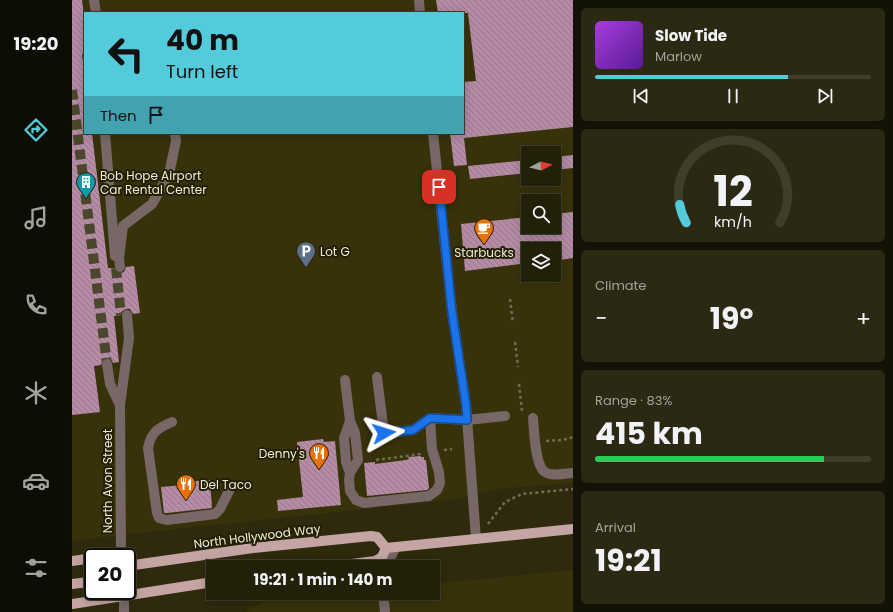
<!DOCTYPE html>
<html lang="en">
<head>
<meta charset="utf-8">
<style>
  body { margin:0; font-family:Poppins,sans-serif; background:#2b2813; color:#f1f3f6; height:100vh; display:flex; flex-direction:column; font-size:15px; white-space:nowrap }
  * { box-sizing:border-box; margin:0 }
  p { font-size:13px; color:#a3a39c }
  .icon { flex:none; width:22px; height:22px; fill:none; stroke:currentColor; stroke-width:2; stroke-linecap:round; stroke-linejoin:round }
  .map { position:relative; flex:1; overflow:hidden }
  .side { display:flex; flex-direction:column; gap:8px; padding:8px; background:#131206; width:320px }
  .side>* { flex:none }
  .top-card { position:absolute; left:12px; top:12px; width:380px; height:122px; border-radius:0px; box-shadow:0 2px 10px #0003,0 0 0 1px #403e2b; background:#53cbdb; color:#111; overflow:hidden }
  .needle { width:26px; rotate:83deg }
  .buttons { position:absolute; left:449px; top:146px; display:grid; gap:8px }
  .buttons a { display:grid; place-items:center; width:40px; height:40px; border-radius:0px; background:#23200a; box-shadow:0 2px 10px #0003,0 0 0 1px #403e2b; font-size:20px }
  .speed { position:absolute; left:12px; top:548px; display:flex; gap:8px; font-size:20px; font-weight:700; text-align:center }
  .speed>* { display:grid; place-content:center; width:52px; height:52px; border-radius:50%; background:#23200a; box-shadow:0 2px 10px #0003,0 0 0 1px #403e2b; line-height:1 }
  .speed .limit { border:2px solid #111; border-radius:6px; background:#fff; color:#111 }
  .pin { position:absolute; display:grid; place-items:center; width:34px; height:34px; color:#fff; margin:-17px; border-radius:8px; box-shadow:0 2px 6px #0006 }
  .me { position:absolute; width:44px; margin:-22px; rotate:84deg; stroke-linejoin:round; filter:drop-shadow(0 0 3px #0008) }
  .turn { display:flex; align-items:center; gap:14px; height:84px; padding:0 16px; font-size:18px }
  .turn .icon { width:52px; height:52px; stroke-width:2.5 }
  .turn b { display:block; font-size:28px; line-height:34px }
  .then { display:flex; align-items:center; height:38px; padding:0 16px; background:#0003; gap:8px; font-size:15px }
  .big { font-size:30px; font-weight:700; line-height:1.1 }
  .side .card { flex:1; display:flex; flex-direction:column; justify-content:center; gap:6px; min-width:0; padding:0 14px; border-radius:6px; background:#2b2813 }
  .side .dial { align-items:center; gap:0 }
  .dial svg { height:104px; overflow:visible; fill:none; stroke:#403e2b; stroke-width:7; stroke-linecap:round; text-anchor:middle }
  .dial text { fill:#f1f3f6; stroke:none }
  .song { display:flex; align-items:center; gap:12px }
  .cover { width:48px; height:48px; border-radius:6px; background:linear-gradient(135deg,hsl(280 70% 55%),hsl(270 70% 35%)) }
  .played { height:4px; border-radius:2px; background:linear-gradient(90deg,#53cbdb 70%,#403e2b 70%) }
  .keys { display:flex; justify-content:space-around; direction:ltr }
  .heat { display:flex; justify-content:space-between; align-items:center; font-size:22px; direction:ltr }
  .charge { height:6px; border-radius:3px; background:linear-gradient(90deg,#34c759 83%,#403e2b 0) }
  .trip { position:absolute; left:134px; top:560px; width:234px; height:40px; border-radius:0px; background:#23200a; box-shadow:0 2px 10px #0003,0 0 0 1px #403e2b; font-weight:700; line-height:40px; text-align:center }
  main { display:flex; flex:1; min-height:0 }
  .tab-bar { display:flex; flex-direction:column; width:72px; justify-content:space-around; align-items:center; background:#0e0d04; color:#a3a39c }
  .tab-bar .icon { width:28px; height:28px }
  .tab-bar .current { color:#53cbdb }
  .tab-bar b { font-size:18px; color:#f1f3f6 }
  .map>svg:first-child { display:block }
</style>
</head>
<body>
<main>
<nav class="tab-bar">
<b>19:20</b>
<svg class="icon current" aria-label="directions" viewBox="0 0 24 24"><path d="M12 3l9 9-9 9-9-9zM9 14v-3h6M13 9l2 2-2 2"/></svg>
<svg class="icon" aria-label="music" viewBox="0 0 24 24"><path d="M9 18V5l10-2v13"/><circle cx="6" cy="18" r="3"/><circle cx="16" cy="16" r="3"/></svg>
<svg class="icon" aria-label="phone" viewBox="0 0 24 24"><path d="M5 4h4l2 5-3 2q2 4 5 5l2-3 5 2v4C11 20 4 13 5 4z"/></svg>
<svg class="icon" aria-label="climate" viewBox="0 0 24 24"><path d="M12 3v18M4 7l16 10M4 17L20 7"/></svg>
<svg class="icon" aria-label="car" viewBox="0 0 24 24"><path d="M5 17H2v-5l4-1 3-4h7l3 4 3 1v5h-3M9 17h6M6 11h13"/><circle cx="7" cy="17" r="2"/><circle cx="17" cy="17" r="2"/></svg>
<svg class="icon" aria-label="filters" viewBox="0 0 24 24"><path d="M4 7h16M4 17h16"/><circle cx="9" cy="7" r="2"/><circle cx="15" cy="17" r="2"/></svg>
</nav>
<div class="map">
<svg width="501" height="612" viewBox="0 0 501 612">
  <defs>
    <pattern id="building-back-hatch" width="6" height="6" patternUnits="userSpaceOnUse"><rect width="6" height="6" fill="#b58ba5"/><path d="M-1 5l2 2M0 0l6 6M5-1l2 2" fill="none" stroke="#947687"/></pattern>
  </defs>
  <rect width="100%" height="100%" fill="#2f2a0d"/>
  <path fill="#38320b" fill-rule="evenodd" d="M0 0H501V483L424 489 377 500 67 533 0 541ZM13 13H391V133H13ZM456 153H482V179H456ZM456 201H482V227H456ZM456 249H482V275H456Z
    M501 570V612H172L197 600 266 593H361V584Z"/>
  <path fill="url(#building-back-hatch)" d="M0 0H10L13 24V54H10L13 76V133H20L36 268H42L43 271 48 273 52 272 54 267 62 266 68 313 61 314 58 309H54L49 312V315L42 316 47 362 41 363 40 360 34 358 31 359 29 365 22 366 28 412 0 415Z
    M364 0H501V127L392 138 395 165 382 166 378 133H391V82L404 81 396 13H366Z
    M501 155V168L482 170V157Z
    M456 160V173L398 179 396 166Z
    M501 212V258L482 261V249H456V263L393 271 389 224 456 217V227H482V214Z
    M251 439 252 442 263 441 269 505 206 511 205 500 231 497 225 442Z
    M349 456V457H352V460H354L357 488 355 490 295 496 292 463 303 462V464L334 460 337 459 336 457Z
    M138 480 140 508 95 513H92L89 487 112 485V482Z"/>
  <g fill="none" stroke-linecap="round" stroke-linejoin="round">
    <path stroke="#4b472c" stroke-width="10" stroke-dasharray="10 5" stroke-linecap="butt" d="M0 90 35 364
      M44 268 49 315"/>
    <path stroke="#706d54" stroke-width="2.5" stroke-dasharray="3 3" stroke-linecap="butt" d="M438 299 441 323
      M443 342 446 367
      M447 384 450 411
      M474 441C485 440 490 441 501 437
      M372 450 380 449
      M304 460 349 454
      M416 524 433 502 450 494 501 489"/>
    <path stroke="#776767" stroke-width="10" d="M22 0 24 13
      M347 0 348 13
      M33 133 43 256
      M361 133 380 312 394 405 404 539
      M48 267 47 258 51 226 80 204 97 174 104 141 103 133
      M35 364 38 384 48 405
      M305 377 312 433 341 430 358 418 395 420 433 416
      M273 380 278 421 283 433 286 460 278 473 277 480 278 491 284 500 292 503 357 496 365 490 368 483 367 472 360 449 358 418
      M461 418C462 429 463 466 473 472 480 477 493 473 501 473
      M100 422C86 428 79 432 76 448L85 513 87 518 95 520 143 514 148 509 157 491
      M278 473 274 462 272 438 278 421
      M49 557 48 405 57 338 55 315
      M313 567 324 547
      M52 591V612
      M311 593 313 612"/>
    <path stroke="#c5a5a3" stroke-width="10" d="M314 548 501 529
      M0 561 21 558
      M55 566 181 548 299 536 305 537 314 548
      M257 567 303 561 310 557 314 548
      M0 584 16 582 21 580
      M0 604 141 582"/>
  </g>
  <g fill="none" stroke-linecap="round" stroke-linejoin="round">
    <g stroke="#114b97" stroke-width="10">
      <path id="route" d="M312 433 341 430 358 418 395 420 394 405 380 312 367 187"/>
    </g>
    <use href="#route" stroke="#1a73e8" stroke-width="7"/>
  </g>
  <defs>
    <g id="building-pin" transform="scale(1)"><path d="M0 17L-7.5 6A9.5 9.5 0 1 1 7.5 6Z" fill="#0f9aa8" stroke="#252003"/><path d="M-4-6H4V6H1V3H-1V6H-4ZM-2.5-4.3h1.7v1.8h-1.7ZM.8-4.3h1.7v1.8H.8ZM-2.5-1h1.7V.8h-1.7ZM.8-1h1.7V.8H.8Z" fill="#fff"/></g>
    <g id="cafe-pin" transform="scale(1)"><path d="M0 17L-7.5 6A9.5 9.5 0 1 1 7.5 6Z" fill="#e8710a" stroke="#252003"/><path d="M-5.5-4.5H6V0H3Q3 3.5 0 3.5H-2.5Q-5.5 3.5-5.5 0ZM3-3.2v2h1.7v-2ZM-6 4.5H4V6H-6Z" fill="#fff"/></g>
    <g id="parking-pin" transform="scale(1)"><path d="M0 17L-7.5 6A9.5 9.5 0 1 1 7.5 6Z" fill="#5c6f8a" stroke="#252003"/><path d="M-3.5-5.5H1a3.5 3.5 0 0 1 0 7H-1V5.5H-3.5ZM-1-3.4V-.6H.8a1.4 1.4 0 0 0 0-2.8Z" fill="#fff"/></g>
    <g id="restaurant-pin" transform="scale(1)"><path d="M0 17L-7.5 6A9.5 9.5 0 1 1 7.5 6Z" fill="#e8710a" stroke="#252003"/><path d="M-5-6h1v4h1v-4h1v4h1v-4h1v5L-1.5 .5V6h-2V.5L-5-1ZM5-6V6H3V1.5H1.5Q1.5-4 5-6Z" fill="#fff"/></g>
  </defs>
  <g fill-rule="evenodd">
    <use href="#building-pin" x="14" y="182"/>
    <use href="#cafe-pin" x="412" y="228"/>
    <use href="#parking-pin" x="234" y="251"/>
    <use href="#restaurant-pin" x="247" y="453"/>
    <use href="#restaurant-pin" x="114" y="484"/>
  </g>
  <g text-anchor="middle" dominant-baseline="central" stroke-width="4" stroke-linejoin="round" paint-order="stroke">
    <g font-size="12" fill="#ecead9" stroke="#252003" text-anchor="start">
      <text x="28" y="175">Bob Hope Airport<tspan x="28" dy="14">Car Rental Center</tspan></text>
      <text x="248" y="251">Lot G</text>
      <text x="412" y="252" text-anchor="middle">Starbucks</text>
      <text x="233" y="453" text-anchor="end">Denny's</text>
      <text x="128" y="484">Del Taco</text>
    </g>
    <g font-size="12" fill="#ecead9" stroke="#252003">
      <text transform="translate(35 481) rotate(-90)">North Avon Street</text>
      <text transform="translate(185 536) rotate(-7)">North Hollywood Way</text>
    </g>
  </g>
</svg>
<div class="buttons">
<a><svg class="needle" viewBox="-14 -14 28 28"><path d="M0-13l5 13h-10z" fill="#e53935"/><path d="M0 13l5-13h-10z" fill="#a3a39c"/></svg></a>
<a><svg class="icon" aria-label="search" viewBox="0 0 24 24"><circle cx="10" cy="10" r="6"/><path d="M15 15l6 6"/></svg></a>
<a><svg class="icon" aria-label="layers" viewBox="0 0 24 24"><path d="M12 4l9 5-9 5-9-5zM3 14l9 5 9-5"/></svg></a>
</div>
<div class="speed"><div class="limit">20</div></div>
<div class="pin" style="left:367px;top:187px;background:#d93025"><svg class="icon" aria-label="arrive" viewBox="0 0 24 24"><path d="M6 21V4h12l-3 4 3 4H6"/></svg></div>
<svg class="me" style="left:312px;top:433px" viewBox="-20 -20 40 40"><path d="M0-17L14 15 0 8-14 15z" fill="#1a73e8" stroke="#fff" stroke-width="4"/></svg>
<div class="trip">19:21 · 1 min · 140 m</div>
<div class="top-card">
<div class="turn"><svg class="icon" aria-label="left" viewBox="0 0 24 24"><path d="M17 20v-9H6M10 6l-5 5 5 5"/></svg><div><b>40 m</b>Turn left</div></div>
<div class="then">Then<svg class="icon" aria-label="arrive" viewBox="0 0 24 24"><path d="M6 21V4h12l-3 4 3 4H6"/></svg></div>
</div>
</div>
<section class="side">
<div class="card">
<div class="song"><i class="cover"></i><div><b>Slow Tide</b><p>Marlow</p></div></div>
<div class="played"></div>
<div class="keys"><svg class="icon" aria-label="previous" viewBox="0 0 24 24"><path d="M18 5L8 12l10 7zM5 5v14"/></svg><svg class="icon" aria-label="pause" viewBox="0 0 24 24"><path d="M8 5v14M16 5v14"/></svg><svg class="icon" aria-label="next" viewBox="0 0 24 24"><path d="M6 5l10 7-10 7zM19 5v14"/></svg></div>
</div>
<div class="card dial"><svg viewBox="0 0 100 80">
<path d="M14 69A42 42 0 1 1 86 69"/>
<path d="M14 69A42 42 0 0 1 9 55" stroke="#53cbdb"/>
<text x="50" y="56" font-size="32" font-weight="700">12</text>
<text x="50" y="72" font-size="11">km/h</text>
</svg></div>
<div class="card"><p>Climate</p>
<div class="heat"><a>−</a><b class="big">19°</b><a>+</a></div>
</div>
<div class="card"><p>Range · 83%</p><b class="big">415 km</b><div class="charge"></div></div>
<div class="card"><p>Arrival</p><b class="big">19:21</b></div>
</section>
</main>
</body>
</html>
